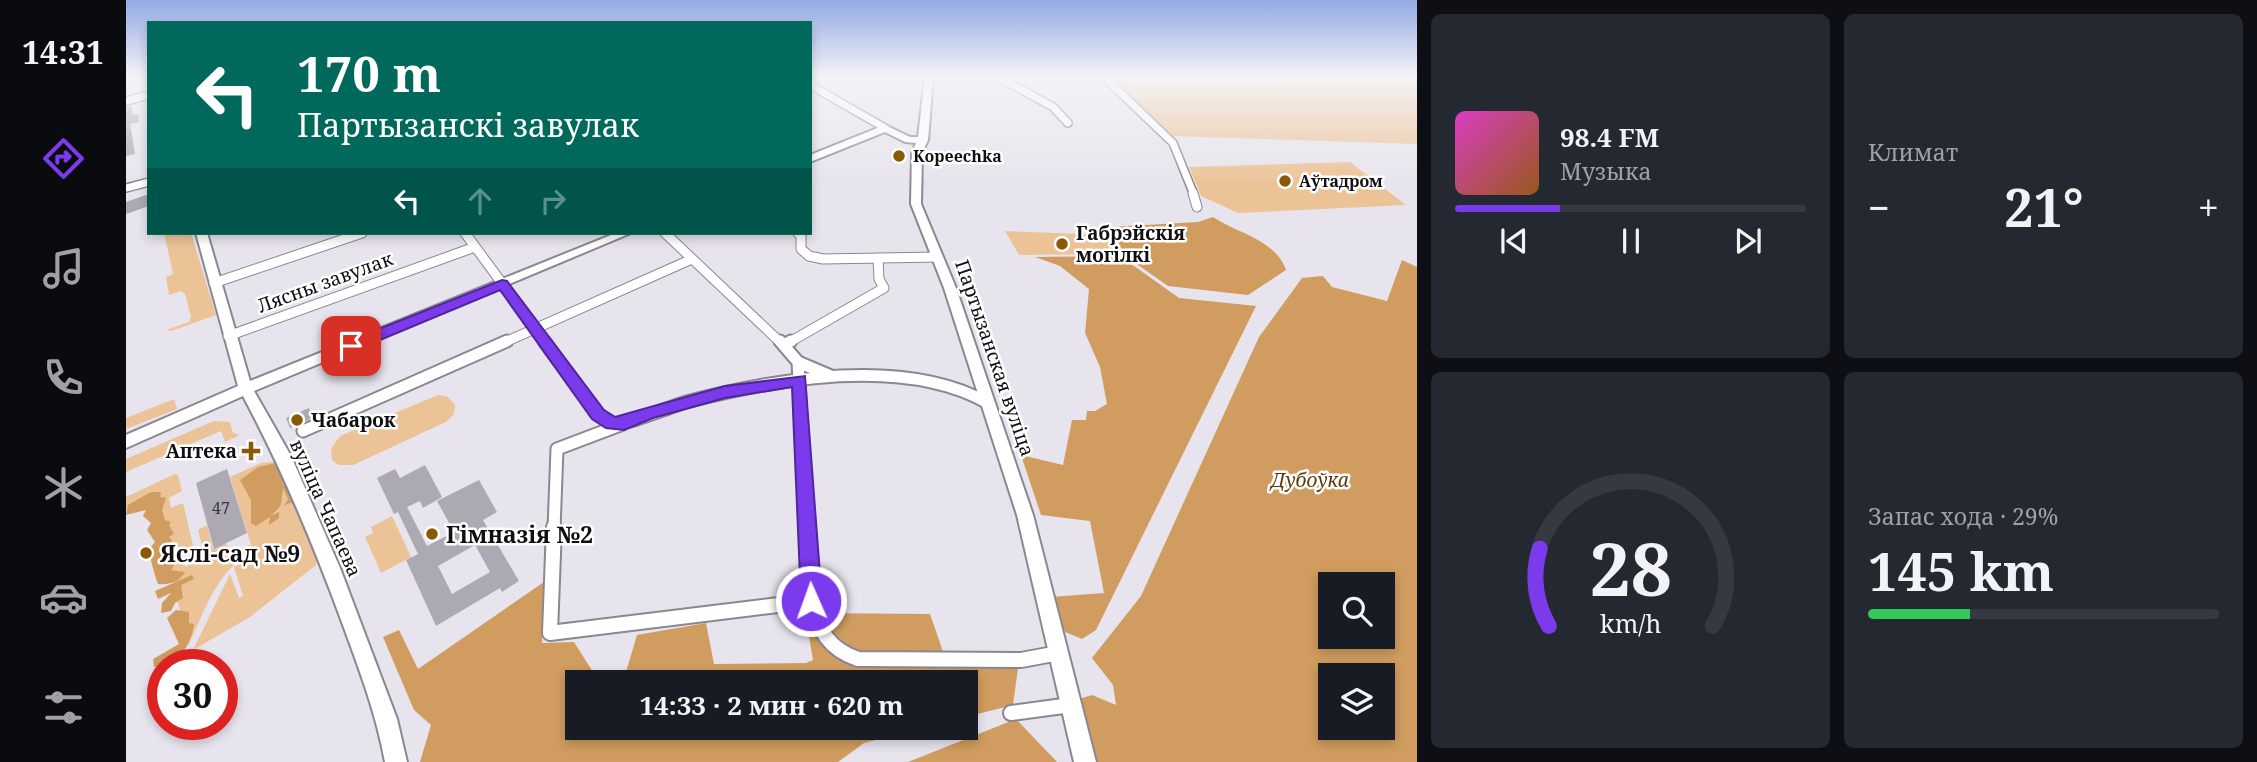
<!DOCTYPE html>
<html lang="ru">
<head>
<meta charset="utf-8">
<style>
  body { margin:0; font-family:"Noto Serif",serif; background:#242831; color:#f1f3f6; height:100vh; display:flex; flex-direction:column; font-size:26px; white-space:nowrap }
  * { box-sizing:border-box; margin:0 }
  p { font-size:23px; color:#9ea1a6 }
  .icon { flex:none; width:38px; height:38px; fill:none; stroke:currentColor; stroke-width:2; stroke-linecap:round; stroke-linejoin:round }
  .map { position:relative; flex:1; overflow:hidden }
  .details { display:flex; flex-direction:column; gap:14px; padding:14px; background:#0d0f14; width:840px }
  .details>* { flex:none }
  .hud { position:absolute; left:21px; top:21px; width:665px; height:214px; border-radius:0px; box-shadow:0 4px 10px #0003; background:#00695c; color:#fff; overflow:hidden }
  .tools { position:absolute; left:1192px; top:572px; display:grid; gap:14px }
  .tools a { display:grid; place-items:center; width:77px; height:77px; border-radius:0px; background:#171b24; box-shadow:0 4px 10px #0003; font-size:35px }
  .speed { position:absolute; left:21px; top:649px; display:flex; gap:14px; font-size:35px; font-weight:700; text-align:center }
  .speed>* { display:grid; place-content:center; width:91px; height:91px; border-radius:50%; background:#171b24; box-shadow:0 4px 10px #0003; line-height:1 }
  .speed .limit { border:10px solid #d22; background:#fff; color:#111 }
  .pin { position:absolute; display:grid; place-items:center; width:60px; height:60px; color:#fff; margin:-30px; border-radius:14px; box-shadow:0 4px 10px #0006 }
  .me { position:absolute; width:77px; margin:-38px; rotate:358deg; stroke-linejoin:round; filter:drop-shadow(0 0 5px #0008) }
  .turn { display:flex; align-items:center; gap:24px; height:147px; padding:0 35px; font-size:32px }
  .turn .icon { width:91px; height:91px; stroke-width:2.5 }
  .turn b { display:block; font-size:49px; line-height:60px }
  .lanes { display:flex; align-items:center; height:66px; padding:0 35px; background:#0003; justify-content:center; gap:35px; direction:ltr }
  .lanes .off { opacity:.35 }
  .big { font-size:52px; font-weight:700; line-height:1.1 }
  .details .tile { flex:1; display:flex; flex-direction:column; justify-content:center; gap:10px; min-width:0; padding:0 24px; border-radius:10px; background:#242831 }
  .details .dial { align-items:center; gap:0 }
  .dial svg { height:182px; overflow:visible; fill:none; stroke:#363941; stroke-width:7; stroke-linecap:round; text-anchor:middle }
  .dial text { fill:#f1f3f6; stroke:none }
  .song { display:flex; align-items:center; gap:21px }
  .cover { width:84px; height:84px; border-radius:10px; background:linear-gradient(135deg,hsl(310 70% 55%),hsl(30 70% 35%)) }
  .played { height:7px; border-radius:4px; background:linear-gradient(90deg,#7c3aed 30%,#363941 30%) }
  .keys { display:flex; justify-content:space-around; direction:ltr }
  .heat { display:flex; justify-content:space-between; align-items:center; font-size:38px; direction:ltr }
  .charge { height:10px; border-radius:5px; background:linear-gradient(90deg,#34c759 29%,#363941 0) }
  .details .tiles { flex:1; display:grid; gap:14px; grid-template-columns:repeat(2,1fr) }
  .trip { position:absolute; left:439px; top:670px; width:413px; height:70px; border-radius:0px; background:#171b24; box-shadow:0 4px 10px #0003; font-weight:700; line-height:70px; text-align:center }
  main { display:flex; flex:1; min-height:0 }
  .tabs { display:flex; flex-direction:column; width:126px; justify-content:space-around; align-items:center; background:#090b0e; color:#9ea1a6 }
  .tabs .icon { width:49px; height:49px }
  .tabs .active { color:#7c3aed }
  .tabs b { font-size:32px; color:#f1f3f6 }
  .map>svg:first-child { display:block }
</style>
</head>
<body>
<main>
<nav class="tabs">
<b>14:31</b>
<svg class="icon active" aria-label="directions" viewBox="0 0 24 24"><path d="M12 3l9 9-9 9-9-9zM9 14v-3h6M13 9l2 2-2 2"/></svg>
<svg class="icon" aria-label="music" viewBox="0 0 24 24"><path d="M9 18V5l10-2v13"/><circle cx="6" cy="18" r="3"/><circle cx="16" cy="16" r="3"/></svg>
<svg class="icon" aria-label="phone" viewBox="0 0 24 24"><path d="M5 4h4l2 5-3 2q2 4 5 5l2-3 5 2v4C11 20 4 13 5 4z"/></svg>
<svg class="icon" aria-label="climate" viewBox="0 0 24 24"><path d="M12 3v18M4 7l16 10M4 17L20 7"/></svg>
<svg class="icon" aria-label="car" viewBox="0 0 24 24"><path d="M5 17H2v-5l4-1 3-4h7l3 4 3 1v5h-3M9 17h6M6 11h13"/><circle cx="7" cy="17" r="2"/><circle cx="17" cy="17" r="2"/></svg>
<svg class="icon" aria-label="filters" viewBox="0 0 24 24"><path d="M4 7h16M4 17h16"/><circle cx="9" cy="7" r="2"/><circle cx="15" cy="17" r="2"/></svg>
</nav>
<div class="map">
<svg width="1291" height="762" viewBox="0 0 1291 762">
  <rect width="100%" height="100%" fill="#e7e4ed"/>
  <path fill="#ecc397" d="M981 77H1291V144L1047 136Z
    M1224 162 1280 205 1112 213 1075 196 1063 167Z
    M879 231 983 235 989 254 893 255Z
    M38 233H65L90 315 45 331 40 330 63 322 65 317 59 294 55 291 43 295 40 277 47 274Z
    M312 395 322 397 329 405 328 414 320 422 227 465H213L206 460 205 449 214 436Z
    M48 399 51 409 0 429V418Z
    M88 421 104 422 107 433 114 435 99 442 95 431 0 472V459Z
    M153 461 191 556 190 565 124 617 67 650 104 574 113 598 117 596 108 567 124 558 126 552C90 571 79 611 62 646L28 499 0 511V497L49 474 52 475 56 491 43 498 45 508 57 503 67 545 56 556 59 567 79 557 72 530 81 525 87 549 100 543 104 555 124 545 127 551 104 477 135 463Z
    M266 516 285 557 255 573 239 537 247 533 245 527Z"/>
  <path fill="#d09c5f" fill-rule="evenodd" d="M1087 217C1112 234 1149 239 1160 270L1122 295 1042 286 995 253 984 227 1072 222Z
    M994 256 1053 298 1130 306 970 630 956 639 939 632 925 597 978 593 964 521 915 515 895 455 937 465 946 420H960L961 411H969L981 404 974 367 959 333 963 289 934 266 909 257Z
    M1276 260 1291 267V762H964L950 700 966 695 990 705 987 685 966 658 1015 596 1133 337 1176 278 1197 276 1206 287 1261 301ZM1204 584H1256V637H1204ZM1204 676H1256V728H1204Z
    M150 463 157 474V485L165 486 172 504 163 503 158 506 162 499 157 488 155 505 145 516 153 512V518L143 525 144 517 130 526 125 523V500L114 480 132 467Z
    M25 492H35L34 497 40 498 36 510 39 520 45 522 43 525 48 534 43 537 46 540 42 547 48 548 45 555 51 561 45 570 59 572C54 582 43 585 32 584 29 577 24 558 23 549L29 542 21 530 25 523 17 516 20 510 0 515 2 505Z
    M66 575 68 579 55 585 57 598 49 603 45 611 35 613 36 603 45 593 32 599 29 591Z
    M418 582 416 643 448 642 472 680 500 672 511 635 580 623 588 664 680 663 687 660 679 613 804 614 822 666 892 668 887 705 840 717V682H452V728H796L738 743 712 762H294L305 725 288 710 257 637 273 630 292 669Z
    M50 610 63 612V623L68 624C65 646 51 667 28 667L27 659 53 644 41 618Z
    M890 719 931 762H782Z"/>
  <path fill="#aca9b2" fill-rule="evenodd" d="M5 106 7 115 12 114 13 122 4 124 9 154 0 156V107Z
    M23 194V206L0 214V202Z
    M183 408 187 418 164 428 160 418Z
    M299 465 316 497 297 508 294 501 281 507 301 546 328 532 311 501 353 480 371 512 357 520 393 581 376 592 374 588 310 626 280 560 292 554 272 512 268 514 251 478 269 469 274 478ZM349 545 364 572 326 594 312 566Z
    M101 469 121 533 88 549 70 483Z"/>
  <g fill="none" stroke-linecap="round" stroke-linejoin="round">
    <g stroke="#8a8790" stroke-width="10">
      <path id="street-far3" d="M872 77 927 107 942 123
        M978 77 1047 143 1068 195
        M684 85 759 128
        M0 101 23 95
        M0 188 23 182"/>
    </g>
    <g stroke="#8a8790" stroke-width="11">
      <path id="street-far2" d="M1067 193 1071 207
        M339 233 420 343
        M539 233 655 343
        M672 233 675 234V249L683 256 697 259 812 257
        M88 283 236 233
        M102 336 349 247
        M377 343 566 259
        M662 343 758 288 753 279 752 258"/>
    </g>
    <g stroke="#8a8790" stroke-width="15">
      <path id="street-far1" d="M418 341 472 414 488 424C504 424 545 406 564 401 653 378 779 356 862 403
        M654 341 672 362 681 529
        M658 345 665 341
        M672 362 705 376
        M177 431 381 341
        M428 529 431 449 497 424"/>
    </g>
    <g stroke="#8a8790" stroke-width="18">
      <path id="street" d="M428 527 424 633 685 601C693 630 702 649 732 659L895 660 933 653
        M681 527 685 601
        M885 713 945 705"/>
    </g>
    <g stroke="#8a8790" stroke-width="4">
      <path id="secondary" d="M799 77H807L802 140 796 153 795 204 830 288 907 515 970 762H948L891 515 818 288 785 204 786 153 790 143 779 142 759 132 684 162V155L759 125 784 137H792Z
        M70 233H81L124 381 490 233H505L128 391 165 456 214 568 271 719 281 762H259C250 713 234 672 217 625 188 546 157 471 117 396L0 448V435L112 386Z"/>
    </g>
    <use href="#street-far3" stroke="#fff" stroke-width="7"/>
    <use href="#street-far2" stroke="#fff" stroke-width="9"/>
    <use href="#street-far1" stroke="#fff" stroke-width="11"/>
    <use href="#street" stroke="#fff" stroke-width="14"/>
    <use href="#secondary" fill="#fff" fill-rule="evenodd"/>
  </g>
  <linearGradient id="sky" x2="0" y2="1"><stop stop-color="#94aae4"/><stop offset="0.42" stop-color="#f4f3f7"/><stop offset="1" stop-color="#f4f3f7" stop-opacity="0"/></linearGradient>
  <rect width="1291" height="184" fill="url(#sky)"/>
  <path fill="#7c3aed" stroke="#51269a" stroke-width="2" d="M376 280 381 281 478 410 489 417 599 386 679 376 696 601 693 608 685 611 678 608 675 601 666 387 599 398 527 418 498 430 480 428 466 419 374 290 230 350H220L217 346 220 342Z"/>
  <g fill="#8c5807" stroke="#fff" stroke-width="2.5">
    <circle cx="773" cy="156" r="7"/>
    <circle cx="1159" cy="181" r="7"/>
    <circle cx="936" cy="244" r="7"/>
    <circle cx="171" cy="420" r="7"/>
    <path d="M121.5 440.5h7v7h7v7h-7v7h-7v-7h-7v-7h7z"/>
    <circle cx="306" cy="534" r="7"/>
    <circle cx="20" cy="553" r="7"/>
  </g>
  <g text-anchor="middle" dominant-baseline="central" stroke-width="5" stroke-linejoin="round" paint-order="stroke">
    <g font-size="16" font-weight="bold" fill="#110f12" stroke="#fff" text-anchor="start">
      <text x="787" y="156">Kopeechka</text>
      <text x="1173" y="181">Аўтадром</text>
    </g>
    <g font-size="16" fill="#38363a">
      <text x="95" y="508">47</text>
    </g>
    <g font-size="19" font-weight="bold" fill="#110f12" stroke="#fff" text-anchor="start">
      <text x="950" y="233">Габрэйскія<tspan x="950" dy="22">могілкі</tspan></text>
      <text x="185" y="420">Чабарок</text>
      <text x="111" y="451" text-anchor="end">Аптека</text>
    </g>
    <g font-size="19" fill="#110f12" stroke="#fff">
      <text transform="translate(199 282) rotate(-20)">Лясны завулак</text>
      <text transform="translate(869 358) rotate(71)">Партызанская вуліца</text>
      <text transform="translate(200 508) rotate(66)">вуліца Чапаева</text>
    </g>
    <g font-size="19" font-style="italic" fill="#5d3a09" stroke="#fff">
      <text x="1184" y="480">Дубоўка</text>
    </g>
    <g font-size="23" font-weight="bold" fill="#110f12" stroke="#fff" text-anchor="start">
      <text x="320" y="534">Гімназія №2</text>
      <text x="34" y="553">Яслі-сад №9</text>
    </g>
  </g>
</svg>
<div class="tools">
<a><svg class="icon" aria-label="search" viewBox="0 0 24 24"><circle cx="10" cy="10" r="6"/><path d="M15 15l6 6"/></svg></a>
<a><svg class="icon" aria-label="layers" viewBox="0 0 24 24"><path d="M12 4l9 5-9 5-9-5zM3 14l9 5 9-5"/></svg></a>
</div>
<div class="speed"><div class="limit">30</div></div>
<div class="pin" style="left:225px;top:346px;background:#d93025"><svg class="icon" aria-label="arrive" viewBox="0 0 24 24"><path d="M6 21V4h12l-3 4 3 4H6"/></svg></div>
<svg class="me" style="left:685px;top:601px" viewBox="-20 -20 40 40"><circle r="17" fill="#7c3aed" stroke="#fff" stroke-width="3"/><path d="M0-11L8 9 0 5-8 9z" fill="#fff"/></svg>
<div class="trip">14:33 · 2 мин · 620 m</div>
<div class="hud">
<div class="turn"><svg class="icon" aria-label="left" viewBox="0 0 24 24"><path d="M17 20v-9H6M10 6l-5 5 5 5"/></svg><div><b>170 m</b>Партызанскі завулак</div></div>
<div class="lanes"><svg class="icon" aria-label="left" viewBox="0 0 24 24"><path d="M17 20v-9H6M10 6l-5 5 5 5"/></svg><svg class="icon off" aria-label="ahead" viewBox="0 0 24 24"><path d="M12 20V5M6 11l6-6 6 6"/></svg><svg class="icon off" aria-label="right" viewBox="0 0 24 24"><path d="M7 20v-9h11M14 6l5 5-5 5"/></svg></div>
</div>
</div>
<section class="details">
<div class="tiles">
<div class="tile">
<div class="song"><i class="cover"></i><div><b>98.4 FM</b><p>Музыка</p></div></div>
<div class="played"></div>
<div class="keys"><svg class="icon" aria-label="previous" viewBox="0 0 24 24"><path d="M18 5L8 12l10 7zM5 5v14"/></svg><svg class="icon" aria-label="pause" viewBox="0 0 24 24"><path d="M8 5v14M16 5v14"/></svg><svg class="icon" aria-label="next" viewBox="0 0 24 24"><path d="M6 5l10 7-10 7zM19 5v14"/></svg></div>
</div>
<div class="tile"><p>Климат</p>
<div class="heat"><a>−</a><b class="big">21°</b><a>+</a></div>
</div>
<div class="tile dial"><svg viewBox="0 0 100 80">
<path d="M14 69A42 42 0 1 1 86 69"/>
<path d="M14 69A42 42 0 0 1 10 35" stroke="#7c3aed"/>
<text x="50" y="56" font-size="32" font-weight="700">28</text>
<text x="50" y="72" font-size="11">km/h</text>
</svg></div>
<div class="tile"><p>Запас хода · 29%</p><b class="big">145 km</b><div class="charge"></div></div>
</div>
</section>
</main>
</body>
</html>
